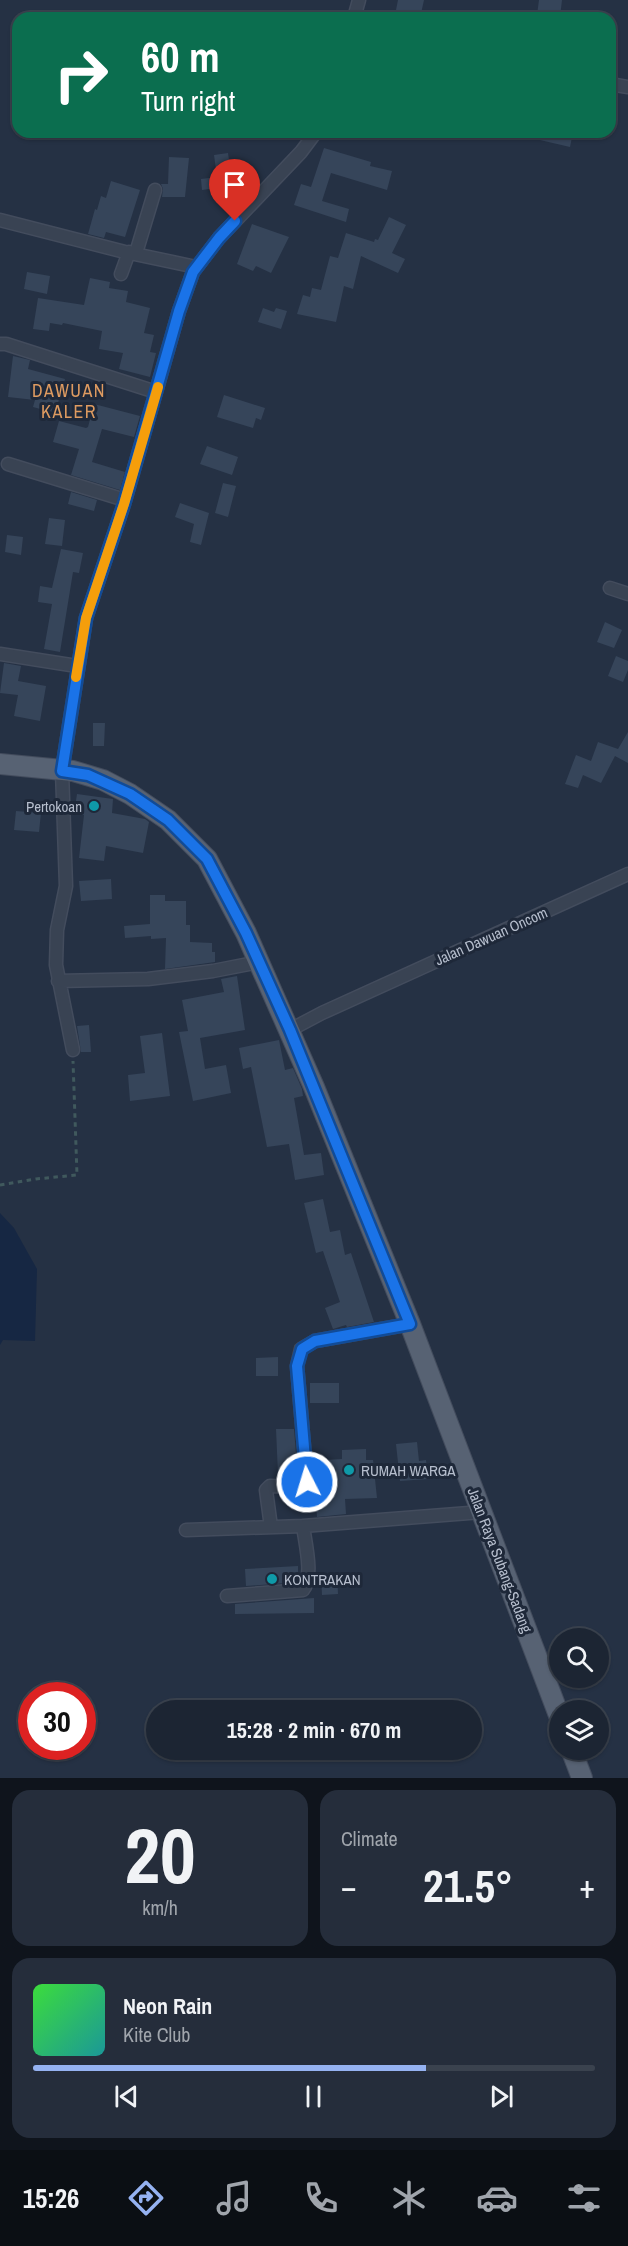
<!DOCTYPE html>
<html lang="en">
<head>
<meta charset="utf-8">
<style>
  body { margin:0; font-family:"Archivo Narrow",sans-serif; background:#252d3b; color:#f1f3f6; height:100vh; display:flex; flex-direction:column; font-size:22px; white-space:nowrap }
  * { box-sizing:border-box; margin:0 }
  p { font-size:20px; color:#a0a5ac }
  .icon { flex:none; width:33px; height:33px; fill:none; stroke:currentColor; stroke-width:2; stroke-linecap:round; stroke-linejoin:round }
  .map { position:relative; height:1778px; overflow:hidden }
  .panel { display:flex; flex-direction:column; gap:12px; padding:12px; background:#0f141c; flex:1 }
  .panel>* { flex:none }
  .hud { position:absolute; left:12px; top:12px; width:604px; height:126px; border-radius:18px; box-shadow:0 2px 4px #0004,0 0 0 2px #3a424e; background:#0b6e4f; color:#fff; overflow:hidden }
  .buttons { position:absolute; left:549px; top:1628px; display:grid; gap:12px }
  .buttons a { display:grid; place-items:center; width:60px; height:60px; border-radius:50%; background:#1c2533; box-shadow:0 2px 4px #0004,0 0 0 2px #3a424e; font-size:30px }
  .speed { position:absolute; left:18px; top:1682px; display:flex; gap:12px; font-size:30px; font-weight:700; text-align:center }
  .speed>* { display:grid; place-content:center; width:78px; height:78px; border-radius:50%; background:#1c2533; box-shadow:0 2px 4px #0004,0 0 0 2px #3a424e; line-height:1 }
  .speed .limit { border:9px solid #d22; background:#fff; color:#111 }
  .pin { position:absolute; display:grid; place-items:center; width:51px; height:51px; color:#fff; margin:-62px -26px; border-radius:50% 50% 50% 0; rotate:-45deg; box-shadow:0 0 6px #0007 }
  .pin .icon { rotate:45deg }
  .me { position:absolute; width:66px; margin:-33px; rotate:355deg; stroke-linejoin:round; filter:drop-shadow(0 0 4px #0008) }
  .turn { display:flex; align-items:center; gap:21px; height:126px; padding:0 30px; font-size:27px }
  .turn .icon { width:78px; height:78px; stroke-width:2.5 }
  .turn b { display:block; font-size:42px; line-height:51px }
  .big { font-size:45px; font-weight:700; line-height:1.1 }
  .panel .widget { flex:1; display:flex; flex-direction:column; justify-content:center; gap:9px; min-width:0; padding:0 21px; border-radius:18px; background:#252d3b }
  .panel .dial { align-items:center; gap:0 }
  .dial b { font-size:78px; line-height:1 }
  .song { display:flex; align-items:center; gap:18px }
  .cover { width:72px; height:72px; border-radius:9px; background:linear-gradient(135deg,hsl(120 70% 55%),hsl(180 70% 35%)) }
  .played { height:6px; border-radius:3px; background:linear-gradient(90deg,#95b2f1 70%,#3a424e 70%) }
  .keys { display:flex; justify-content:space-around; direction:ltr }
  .heat { display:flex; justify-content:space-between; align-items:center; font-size:33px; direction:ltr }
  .panel .tiles { flex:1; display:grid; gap:12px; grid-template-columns:1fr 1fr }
  .widget:last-child { grid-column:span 2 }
  .trip { position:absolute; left:146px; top:1700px; width:336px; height:60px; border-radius:30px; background:#1c2533; box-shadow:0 2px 4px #0004,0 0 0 2px #3a424e; font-weight:700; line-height:60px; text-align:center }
  .tabs { display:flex; height:96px; justify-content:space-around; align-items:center; background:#0b0f14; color:#a0a5ac }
  .tabs .icon { width:42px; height:42px }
  .tabs .on { color:#95b2f1 }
  .tabs b { font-size:27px; color:#f1f3f6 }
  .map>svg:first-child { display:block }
</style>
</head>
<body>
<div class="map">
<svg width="628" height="1778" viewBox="0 0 628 1778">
  <rect width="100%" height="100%" fill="#253144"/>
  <path fill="#162743" d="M0 1213 14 1228 37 1269 35 1341 3 1340 0 1345Z"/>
  <path fill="#36455a" d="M398 0H424L420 18 395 15Z
    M539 0H562L560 17 537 15Z
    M528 132H573L570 147 527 137Z
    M324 148 371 162 370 166 392 171 387 190 331 173 322 201 349 209 346 222 294 205 301 184 311 187Z
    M228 153 231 174 244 173 246 184 202 190 201 179 217 177 214 155Z
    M169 157 189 158 185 197H162L163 189 161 184H168Z
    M111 181 140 190 125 237 106 232 104 238 88 234 95 209 97 210 101 196 106 198Z
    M389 217 406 225 392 253 405 259 398 273 361 256 353 289 344 286 336 322 297 314 303 295 310 297 312 288 321 290 330 256 338 258 346 233 374 242 375 239 378 240Z
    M252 224 289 237 271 273 256 266 253 271 237 264Z
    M27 272 50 276 47 294 24 289Z
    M90 278 110 282 109 288 128 291 126 302 150 308 144 333 154 335 150 352 156 353 150 377 119 369 123 353 99 349 102 331 63 323 62 325 50 323 49 331 33 329 38 298 84 305Z
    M263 308 274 312 276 308 287 311 281 329 258 322Z
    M13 356 30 360 28 369 65 379 55 413 33 407 35 400 8 397Z
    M224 395 265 408 261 420 256 418 253 428 217 417Z
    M94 404 140 416 134 437 102 429 92 462 125 472 120 490 71 475 79 449 53 442 59 421 86 428 88 427Z
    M207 446 238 457 232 475 200 464Z
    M223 483 236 486 228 517 215 513Z
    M71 492 97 500 94 511 68 504Z
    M180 503 209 513 201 545 190 542 194 524 175 517Z
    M49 518 65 520 62 546 45 544Z
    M7 535 23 537 21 555 5 552Z
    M61 549 83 553 79 573 73 572 60 652 44 649 52 604 38 602 40 586 52 588Z
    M605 622 622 630 614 648 597 642Z
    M616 656 628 661V670L623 682 608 676Z
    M4 663 21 666 18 681 46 686 40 721 14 716 18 695 0 693Z
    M93 723H105L104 746H93Z
    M628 732V763L615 756 601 783 583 775 578 788 565 784 576 755 591 761 598 742 618 749Z
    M77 794 113 799 112 813 145 819 149 822 143 853 106 846 104 861 79 858 84 815 74 814Z
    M16 811 41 813 39 832 14 830Z
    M111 879 112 899 81 901 79 881Z
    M150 895H165V901H186V925H190V942L212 943V952H215V962L165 969 166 938 151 939V936L125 938 124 926 150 924Z
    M237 976 245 1030 200 1038 205 1069 226 1065 231 1093 193 1101 179 1032 188 1031 182 1000 224 992 221 979Z
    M89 1025 91 1052H81L77 1026Z
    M162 1033 170 1096 130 1101 128 1075 145 1073 140 1036Z
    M279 1040 285 1070 293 1068 302 1089 303 1096 294 1098 304 1155 321 1153 324 1175 295 1180 289 1144 267 1147 251 1067 243 1069 239 1048Z
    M323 1199 330 1232 340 1230 345 1255 351 1253 374 1322 347 1327 346 1325 333 1329 325 1308 340 1302 323 1251 316 1253 304 1203Z
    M278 1357V1376H256V1358Z
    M310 1383H339V1403H310Z
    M276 1429H294L298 1479 284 1478V1473L278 1474Z
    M417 1442 419 1461 426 1460 428 1479 400 1481 396 1444Z
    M366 1449V1460H373L377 1498 345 1499 346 1514 317 1517 315 1493H323L322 1486 326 1485 324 1460 342 1459V1450Z
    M298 1566V1582L246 1586 245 1569Z
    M337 1573 338 1594 322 1595 321 1574Z
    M314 1598V1613L235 1614V1604Z"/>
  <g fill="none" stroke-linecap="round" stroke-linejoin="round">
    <g stroke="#434c5d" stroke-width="15">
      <path id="street" d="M354 18 359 0
        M610 84 628 87
        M0 220 125 252 196 267
        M136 253 155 190
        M121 274 129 252
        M0 344H6L156 392
        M8 464 125 500
        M610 588 628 594
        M0 654 77 666
        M58 981 148 979 213 971 259 962
        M290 1030 322 1013 628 874
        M73 1050 56 965 57 930 66 886 62 771 86 618 124 504 179 311 193 272 219 238 301 152 316 132
        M271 1527 266 1490 270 1486 302 1487 307 1482 297 1366 301 1349 315 1341 410 1324
        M186 1530 303 1526 482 1512
        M227 1596 303 1590C314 1577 305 1542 303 1526"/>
    </g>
    <g stroke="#434c5d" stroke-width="22">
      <path id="primary" d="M0 764 73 771 103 780 130 794 168 820 207 859 246 933 314 1087 410 1324 560 1718
        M571 1749 582 1778"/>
    </g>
    <path stroke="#40595d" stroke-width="3" stroke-dasharray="4.5 4.5" stroke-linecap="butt" d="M0 1185 36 1179 77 1175 73 1061"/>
    <use href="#street" stroke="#394353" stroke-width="12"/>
    <use href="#primary" stroke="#576273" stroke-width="20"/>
  </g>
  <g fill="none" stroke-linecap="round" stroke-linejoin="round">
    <g stroke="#114b97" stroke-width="15">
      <path id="route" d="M235 221 219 238 193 272 179 311 124 504 86 618 62 771 88 775 130 794 168 820 207 859 246 933 290 1030 410 1324 315 1341 302 1349 297 1366 307 1482"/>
    </g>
    <use href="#route" stroke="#1a73e8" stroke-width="10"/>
    <path stroke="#f59e0b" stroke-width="10" d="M76 677 86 618 124 504 158 387"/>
  </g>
  <g fill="#0f9aa8" stroke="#1e2839" stroke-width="2">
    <circle cx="94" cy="806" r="6"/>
    <circle cx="349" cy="1470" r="6"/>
    <circle cx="272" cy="1579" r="6"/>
  </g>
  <g text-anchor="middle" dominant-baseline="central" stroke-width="6" stroke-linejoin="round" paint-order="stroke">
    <g font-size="15" fill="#b6becd" stroke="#1e2839" text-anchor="start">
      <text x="82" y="806" text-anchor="end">Pertokoan</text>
      <text x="361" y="1470">RUMAH WARGA</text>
      <text x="284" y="1579">KONTRAKAN</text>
    </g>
    <g font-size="15" fill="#b6becd" stroke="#1e2839">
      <text transform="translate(491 936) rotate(-24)">Jalan Dawuan Oncom</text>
      <text transform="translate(500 1560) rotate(69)">Jalan Raya Subang-Sadang</text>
    </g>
    <g font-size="18" letter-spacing="1.5" fill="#de9b61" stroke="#1e2839">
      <text x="69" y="390">DAWUAN<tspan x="69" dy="21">KALER</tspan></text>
    </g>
  </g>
</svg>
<div class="buttons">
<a><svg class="icon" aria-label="search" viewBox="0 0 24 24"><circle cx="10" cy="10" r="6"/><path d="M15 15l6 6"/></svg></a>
<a><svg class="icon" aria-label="layers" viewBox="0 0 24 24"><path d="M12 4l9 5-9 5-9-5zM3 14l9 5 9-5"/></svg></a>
</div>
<div class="speed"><div class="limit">30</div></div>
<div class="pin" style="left:235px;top:221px;background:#d93025"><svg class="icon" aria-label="arrive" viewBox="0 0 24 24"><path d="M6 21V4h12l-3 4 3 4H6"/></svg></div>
<svg class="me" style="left:307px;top:1482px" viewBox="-20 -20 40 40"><circle r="17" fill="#1a73e8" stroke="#fff" stroke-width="3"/><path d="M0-11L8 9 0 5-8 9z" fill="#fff"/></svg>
<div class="trip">15:28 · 2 min · 670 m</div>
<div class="hud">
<div class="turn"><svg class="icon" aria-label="right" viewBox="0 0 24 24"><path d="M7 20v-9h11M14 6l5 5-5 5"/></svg><div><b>60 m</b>Turn right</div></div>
</div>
</div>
<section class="panel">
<div class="tiles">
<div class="widget dial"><b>20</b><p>km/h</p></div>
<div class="widget"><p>Climate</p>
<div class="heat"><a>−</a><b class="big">21.5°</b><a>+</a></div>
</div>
<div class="widget">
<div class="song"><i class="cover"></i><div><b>Neon Rain</b><p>Kite Club</p></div></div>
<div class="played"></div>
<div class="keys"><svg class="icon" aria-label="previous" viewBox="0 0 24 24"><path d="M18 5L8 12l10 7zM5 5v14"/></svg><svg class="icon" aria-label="pause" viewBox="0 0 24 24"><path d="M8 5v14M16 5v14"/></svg><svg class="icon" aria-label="next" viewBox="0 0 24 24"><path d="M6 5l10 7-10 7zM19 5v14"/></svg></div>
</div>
</div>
</section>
<nav class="tabs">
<b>15:26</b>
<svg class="icon on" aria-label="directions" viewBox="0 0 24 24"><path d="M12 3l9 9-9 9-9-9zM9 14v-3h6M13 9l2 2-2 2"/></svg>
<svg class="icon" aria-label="music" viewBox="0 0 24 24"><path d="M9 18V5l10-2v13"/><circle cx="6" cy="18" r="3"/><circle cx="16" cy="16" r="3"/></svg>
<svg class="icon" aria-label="phone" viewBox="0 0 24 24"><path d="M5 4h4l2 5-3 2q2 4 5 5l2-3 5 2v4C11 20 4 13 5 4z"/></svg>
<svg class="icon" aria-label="climate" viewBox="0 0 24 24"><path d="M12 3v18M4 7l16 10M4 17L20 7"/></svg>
<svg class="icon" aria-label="car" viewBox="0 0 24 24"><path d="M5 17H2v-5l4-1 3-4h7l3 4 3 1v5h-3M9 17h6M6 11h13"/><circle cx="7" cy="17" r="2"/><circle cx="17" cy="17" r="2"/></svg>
<svg class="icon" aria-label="filters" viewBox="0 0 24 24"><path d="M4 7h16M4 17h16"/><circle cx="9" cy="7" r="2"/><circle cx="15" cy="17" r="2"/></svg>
</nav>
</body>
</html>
